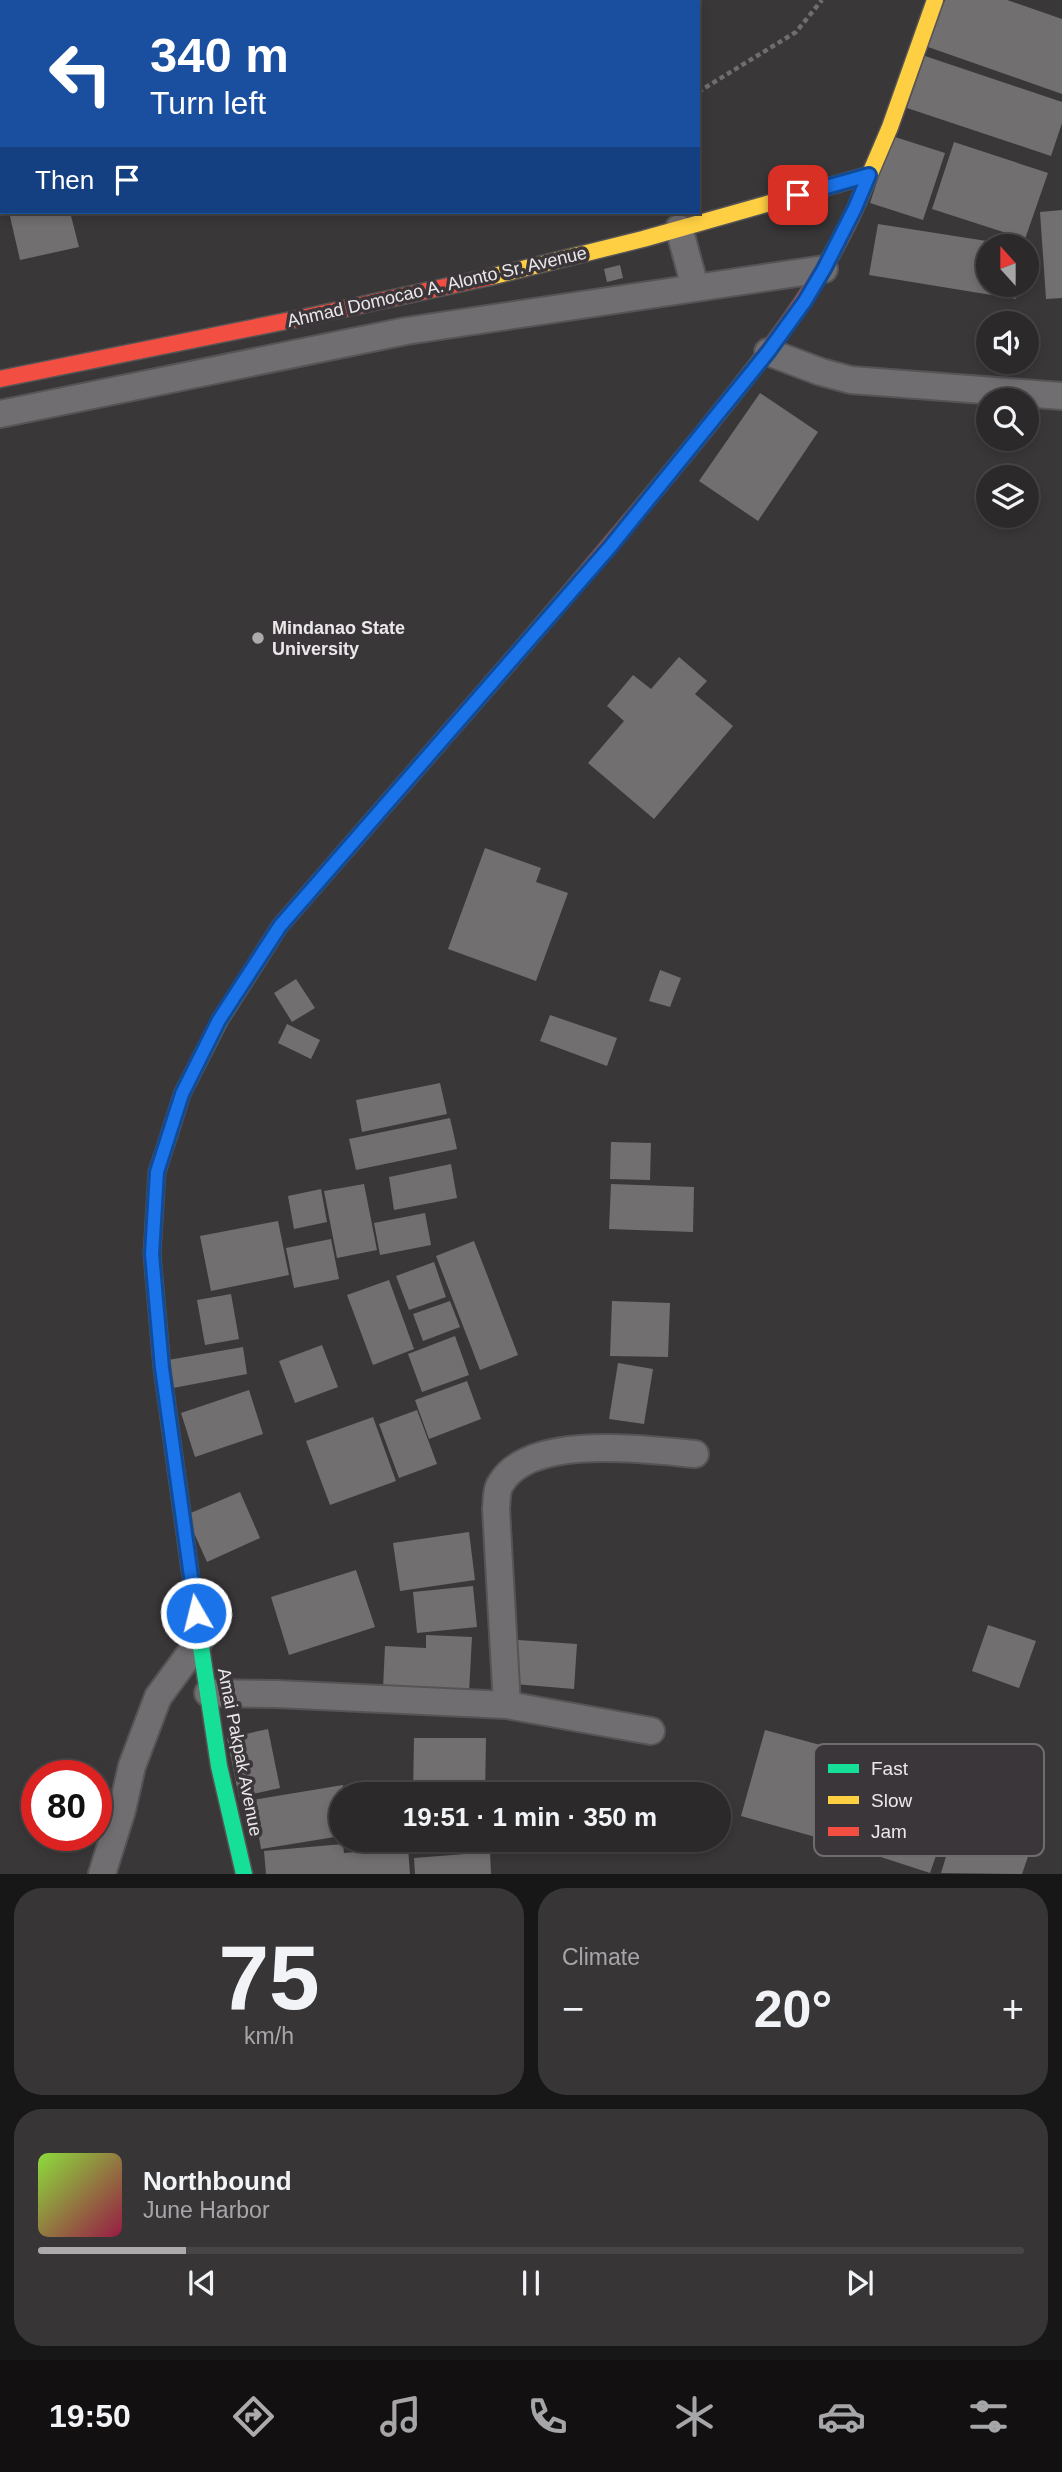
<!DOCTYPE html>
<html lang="en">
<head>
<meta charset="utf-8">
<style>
  body { margin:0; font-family:Helvetica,sans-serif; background:#383537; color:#f1f3f6; height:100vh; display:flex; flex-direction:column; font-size:26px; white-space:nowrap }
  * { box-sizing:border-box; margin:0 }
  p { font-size:23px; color:#a6a6a9 }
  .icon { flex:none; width:38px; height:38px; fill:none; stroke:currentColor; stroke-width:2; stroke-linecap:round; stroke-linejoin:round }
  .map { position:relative; height:1874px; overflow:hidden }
  .sheet { display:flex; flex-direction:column; gap:14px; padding:14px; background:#181718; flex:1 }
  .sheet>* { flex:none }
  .banner { position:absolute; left:0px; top:0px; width:700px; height:214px; box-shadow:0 4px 10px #0003,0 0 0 2px #484547; background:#1a4fa0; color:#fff; overflow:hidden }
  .needle { width:46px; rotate:339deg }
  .buttons { position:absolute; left:976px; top:234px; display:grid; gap:14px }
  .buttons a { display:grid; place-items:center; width:63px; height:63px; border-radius:50%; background:#2c292b; box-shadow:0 4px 10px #0003,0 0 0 2px #484547; font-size:35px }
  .speed { position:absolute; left:21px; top:1760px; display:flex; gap:14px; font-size:35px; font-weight:700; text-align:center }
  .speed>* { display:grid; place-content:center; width:91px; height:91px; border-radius:50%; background:#2c292b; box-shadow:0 4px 10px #0003,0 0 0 2px #484547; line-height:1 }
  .speed .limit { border:10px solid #d22; background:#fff; color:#111 }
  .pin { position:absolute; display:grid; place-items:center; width:60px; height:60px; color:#fff; margin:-30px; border-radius:14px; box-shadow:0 4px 10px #0006 }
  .me { position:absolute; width:77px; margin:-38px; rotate:352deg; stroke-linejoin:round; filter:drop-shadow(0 0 5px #0008) }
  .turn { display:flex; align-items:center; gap:24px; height:147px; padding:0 35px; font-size:32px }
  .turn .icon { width:91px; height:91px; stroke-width:2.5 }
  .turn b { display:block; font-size:49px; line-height:60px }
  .then { display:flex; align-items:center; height:66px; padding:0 35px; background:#0003; gap:14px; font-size:26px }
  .big { font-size:52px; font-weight:700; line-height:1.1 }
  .sheet .widget { flex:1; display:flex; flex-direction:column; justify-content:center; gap:10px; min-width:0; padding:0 24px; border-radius:28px; background:#383537 }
  .sheet .dial { align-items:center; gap:0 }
  .dial b { font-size:91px; line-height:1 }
  .song { display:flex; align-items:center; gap:21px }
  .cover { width:84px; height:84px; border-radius:10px; background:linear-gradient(135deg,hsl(90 70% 55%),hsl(340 70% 35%)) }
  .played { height:7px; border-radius:4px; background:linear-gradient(90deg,#adaaac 15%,#484547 15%) }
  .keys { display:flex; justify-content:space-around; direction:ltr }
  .heat { display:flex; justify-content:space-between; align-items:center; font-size:38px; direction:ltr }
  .sheet .tiles { flex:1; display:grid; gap:14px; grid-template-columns:1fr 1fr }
  .widget:last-child { grid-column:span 2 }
  .trip { position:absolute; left:329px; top:1782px; width:402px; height:70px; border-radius:35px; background:#2c292b; box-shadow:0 4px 10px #0003,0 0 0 2px #484547; font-weight:700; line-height:70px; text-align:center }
  .menu { display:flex; height:112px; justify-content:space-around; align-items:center; background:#121011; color:#a6a6a9 }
  .menu .icon { width:49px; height:49px }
  .menu .current { color:#adaaac }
  .menu b { font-size:32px; color:#f1f3f6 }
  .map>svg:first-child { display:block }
</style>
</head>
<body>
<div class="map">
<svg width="1062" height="1874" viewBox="0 0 1062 1874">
  <rect width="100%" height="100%" fill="#3a3739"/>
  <path fill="#726f71" d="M945 0H1007L1062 19V94L928 47Z
    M925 56 1062 102V123L1051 156 907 108Z
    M892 136 945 153 923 220 870 203Z
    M954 142 1048 173 1025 239 932 209Z
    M1062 210V298L1046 299 1040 212Z
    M9 212H70L79 247 20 260Z
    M878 224 1012 245 989 247V285H1018L1016 299 869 275Z
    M620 265 623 278 607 282 604 269Z
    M760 393 818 432 758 521 699 481Z
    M679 657 707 681 695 694 733 726 654 819 588 763 624 721 607 706 633 675 651 689Z
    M485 848 541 868 536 882 568 893 536 981 448 949Z
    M660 970 681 978 670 1007 649 1001Z
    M296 979 315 1008 292 1022 274 993Z
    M550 1015 617 1038 607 1066 540 1041Z
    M287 1024 320 1040 311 1059 278 1043Z
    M440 1083 447 1114 362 1132 356 1100Z
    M450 1118 457 1149 356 1170 349 1139Z
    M611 1142 651 1143 650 1180 610 1179Z
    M451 1164 457 1198 394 1210 389 1177Z
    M364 1184 377 1250 337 1258 324 1191Z
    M611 1184 694 1187 693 1232 609 1229Z
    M321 1189 327 1222 294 1229 288 1196Z
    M425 1213 431 1245 380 1255 374 1223Z
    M278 1221 289 1275 211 1291 200 1236Z
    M331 1239 339 1279 294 1288 286 1248Z
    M474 1241 518 1355 480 1370 436 1256Z
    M434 1262 446 1297 409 1310 396 1276Z
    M389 1280 414 1349 373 1365 347 1295Z
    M231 1294 239 1339 205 1345 197 1300Z
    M450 1301 460 1327 423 1341 413 1314Z
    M612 1301 670 1303 668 1357 610 1356Z
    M455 1336 469 1375 422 1392 408 1354Z
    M322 1345 338 1387 295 1403 279 1361Z
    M243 1347 247 1374 173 1388 168 1360Z
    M618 1363 653 1369 644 1424 609 1419Z
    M467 1381 481 1419 429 1439 415 1400Z
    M249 1390 263 1434 195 1457 181 1413Z
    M417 1410 437 1464 399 1478 379 1424Z
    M373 1417 396 1481 330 1505 306 1441Z
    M240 1492 260 1538 207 1562 186 1515Z
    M469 1532 475 1580 400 1591 393 1543Z
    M356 1570 375 1627 289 1655 271 1597Z
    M473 1586 477 1627 417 1633 413 1592Z
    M988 1625 1036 1641 1019 1688 972 1671Z
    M426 1635 472 1637 469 1693 383 1689 385 1646 426 1648Z
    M518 1640 577 1644 574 1689 514 1684Z
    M268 1729 280 1788 239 1797 227 1738Z
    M765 1730 861 1756 837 1843 741 1816Z
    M414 1738H486L485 1794H413Z
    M872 1761 959 1789 930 1873 844 1845Z
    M343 1785 341 1836 261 1849 253 1800Z
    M397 1787 398 1794H363V1792Z
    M956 1824 1031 1848 1022 1874 941 1873Z
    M343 1844 344 1853 408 1847 410 1874H266L264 1851Z
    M490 1852 491 1874H415L414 1858Z"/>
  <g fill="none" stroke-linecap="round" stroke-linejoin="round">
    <g stroke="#565455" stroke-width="16">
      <path id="lane" d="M13 2 14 0
        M0 33 2 31"/>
    </g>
    <g stroke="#565455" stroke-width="30">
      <path id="street" d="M679 228 695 287
        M768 352 821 372 851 380 1062 396
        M0 414 406 331 824 269
        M208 1693 277 1694 507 1705 651 1731
        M507 1705 496 1509C497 1501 496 1490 501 1483 531 1433 647 1450 695 1454
        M102 1874 122 1810 132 1766 158 1697 200 1640"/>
    </g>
    <g stroke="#565455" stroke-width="19">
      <path id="fast" d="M173 1123 182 1094 220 1020 280 926 509 663
        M196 1614 219 1766 244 1874"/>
    </g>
    <g stroke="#565455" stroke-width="19">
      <path id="slow" d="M858 202 890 127 935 0
        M490 277 643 239 869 175
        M173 1123 157 1172 152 1254 162 1368 196 1614"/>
    </g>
    <g stroke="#565455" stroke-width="19">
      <path id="jam" d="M0 379 306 317 490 277
        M509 663C574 588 638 512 701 435 760 362 820 289 858 202"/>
    </g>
    <path stroke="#6f6d6f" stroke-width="4.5" stroke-dasharray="5 3.5" stroke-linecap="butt" d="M698 92 796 32 822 0"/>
    <use href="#lane" stroke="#706e70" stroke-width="12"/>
    <use href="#street" stroke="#706e70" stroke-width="26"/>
    <use href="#fast" stroke="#16e098" stroke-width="16"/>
    <use href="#slow" stroke="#ffcf43" stroke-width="16"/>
    <use href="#jam" stroke="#f24e42" stroke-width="16"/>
  </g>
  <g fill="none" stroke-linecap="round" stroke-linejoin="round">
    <g stroke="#114b97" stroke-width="18">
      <path id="route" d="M196 1613 162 1368 152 1254 157 1172 182 1094 219 1020 280 926 610 547 768 352 805 301 824 269 855 208 869 175 798 195"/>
    </g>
    <use href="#route" stroke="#1a73e8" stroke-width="12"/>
  </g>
  <circle fill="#adaaac" stroke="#3b363a" stroke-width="2.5" cx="258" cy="638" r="7"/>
  <g text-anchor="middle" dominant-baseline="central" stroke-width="7" stroke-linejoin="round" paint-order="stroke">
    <g font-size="18" fill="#ebe8ea" stroke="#3b363a">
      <text transform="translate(437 287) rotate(-13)">Ahmad Domocao A. Alonto Sr. Avenue</text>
      <text transform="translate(240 1752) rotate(79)">Amai Pakpak Avenue</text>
    </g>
    <g font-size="18" font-weight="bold" fill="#ebe8ea" stroke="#3b363a" text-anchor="start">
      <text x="272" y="628">Mindanao State<tspan x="272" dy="21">University</tspan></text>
    </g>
  </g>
  <rect x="814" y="1744" width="230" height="112" rx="10" fill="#3b363a" stroke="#706b6f" stroke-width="2"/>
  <rect x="828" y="1764" width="31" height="9" fill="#16e098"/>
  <rect x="828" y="1796" width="31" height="8" fill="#ffcf43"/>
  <rect x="828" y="1827" width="31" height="9" fill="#f24e42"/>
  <g font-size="19" fill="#ebe8ea">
    <text x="871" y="1775">Fast</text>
    <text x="871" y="1807">Slow</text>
    <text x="871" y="1838">Jam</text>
  </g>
</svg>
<div class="buttons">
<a><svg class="needle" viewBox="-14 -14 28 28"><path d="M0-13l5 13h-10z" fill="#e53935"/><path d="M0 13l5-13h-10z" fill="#a6a6a9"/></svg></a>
<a><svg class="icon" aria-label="sound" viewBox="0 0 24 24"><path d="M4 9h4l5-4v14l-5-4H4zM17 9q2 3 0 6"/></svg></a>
<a><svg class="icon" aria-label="search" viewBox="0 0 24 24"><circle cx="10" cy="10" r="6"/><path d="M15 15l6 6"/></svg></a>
<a><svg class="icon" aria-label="layers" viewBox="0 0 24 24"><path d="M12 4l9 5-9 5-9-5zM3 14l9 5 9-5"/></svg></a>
</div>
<div class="speed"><div class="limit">80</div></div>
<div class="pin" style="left:798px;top:195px;background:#d93025"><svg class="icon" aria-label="arrive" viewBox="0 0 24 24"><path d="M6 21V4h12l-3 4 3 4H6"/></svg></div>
<svg class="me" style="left:196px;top:1613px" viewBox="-20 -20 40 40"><circle r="17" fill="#1a73e8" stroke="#fff" stroke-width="3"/><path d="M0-11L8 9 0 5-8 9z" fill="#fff"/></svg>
<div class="trip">19:51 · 1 min · 350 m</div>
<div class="banner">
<div class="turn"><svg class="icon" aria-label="left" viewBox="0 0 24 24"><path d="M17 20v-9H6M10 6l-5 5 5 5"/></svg><div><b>340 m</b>Turn left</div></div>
<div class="then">Then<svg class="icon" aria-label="arrive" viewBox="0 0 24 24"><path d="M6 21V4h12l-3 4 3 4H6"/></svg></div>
</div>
</div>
<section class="sheet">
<div class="tiles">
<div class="widget dial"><b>75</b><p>km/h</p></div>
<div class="widget"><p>Climate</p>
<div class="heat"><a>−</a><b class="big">20°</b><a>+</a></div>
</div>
<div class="widget">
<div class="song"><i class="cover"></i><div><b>Northbound</b><p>June Harbor</p></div></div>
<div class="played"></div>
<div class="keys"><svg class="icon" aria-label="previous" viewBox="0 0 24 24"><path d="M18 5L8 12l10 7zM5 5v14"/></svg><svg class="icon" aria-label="pause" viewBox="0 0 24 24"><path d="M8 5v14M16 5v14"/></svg><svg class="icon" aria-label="next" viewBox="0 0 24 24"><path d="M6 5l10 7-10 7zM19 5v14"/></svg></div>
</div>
</div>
</section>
<nav class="menu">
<b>19:50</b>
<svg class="icon current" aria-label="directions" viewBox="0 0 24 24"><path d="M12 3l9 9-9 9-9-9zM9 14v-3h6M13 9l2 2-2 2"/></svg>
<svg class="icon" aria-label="music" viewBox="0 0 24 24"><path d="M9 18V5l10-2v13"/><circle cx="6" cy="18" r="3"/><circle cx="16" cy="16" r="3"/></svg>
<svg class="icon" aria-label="phone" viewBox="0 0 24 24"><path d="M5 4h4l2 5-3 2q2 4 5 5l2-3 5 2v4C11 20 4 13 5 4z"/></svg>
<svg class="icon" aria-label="climate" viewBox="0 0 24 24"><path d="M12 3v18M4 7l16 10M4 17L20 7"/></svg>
<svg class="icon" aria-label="car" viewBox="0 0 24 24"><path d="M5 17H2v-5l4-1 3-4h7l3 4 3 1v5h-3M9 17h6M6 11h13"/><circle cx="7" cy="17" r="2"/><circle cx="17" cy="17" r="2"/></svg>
<svg class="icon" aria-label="filters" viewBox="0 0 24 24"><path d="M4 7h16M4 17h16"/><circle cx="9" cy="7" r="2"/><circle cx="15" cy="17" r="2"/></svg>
</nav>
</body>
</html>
